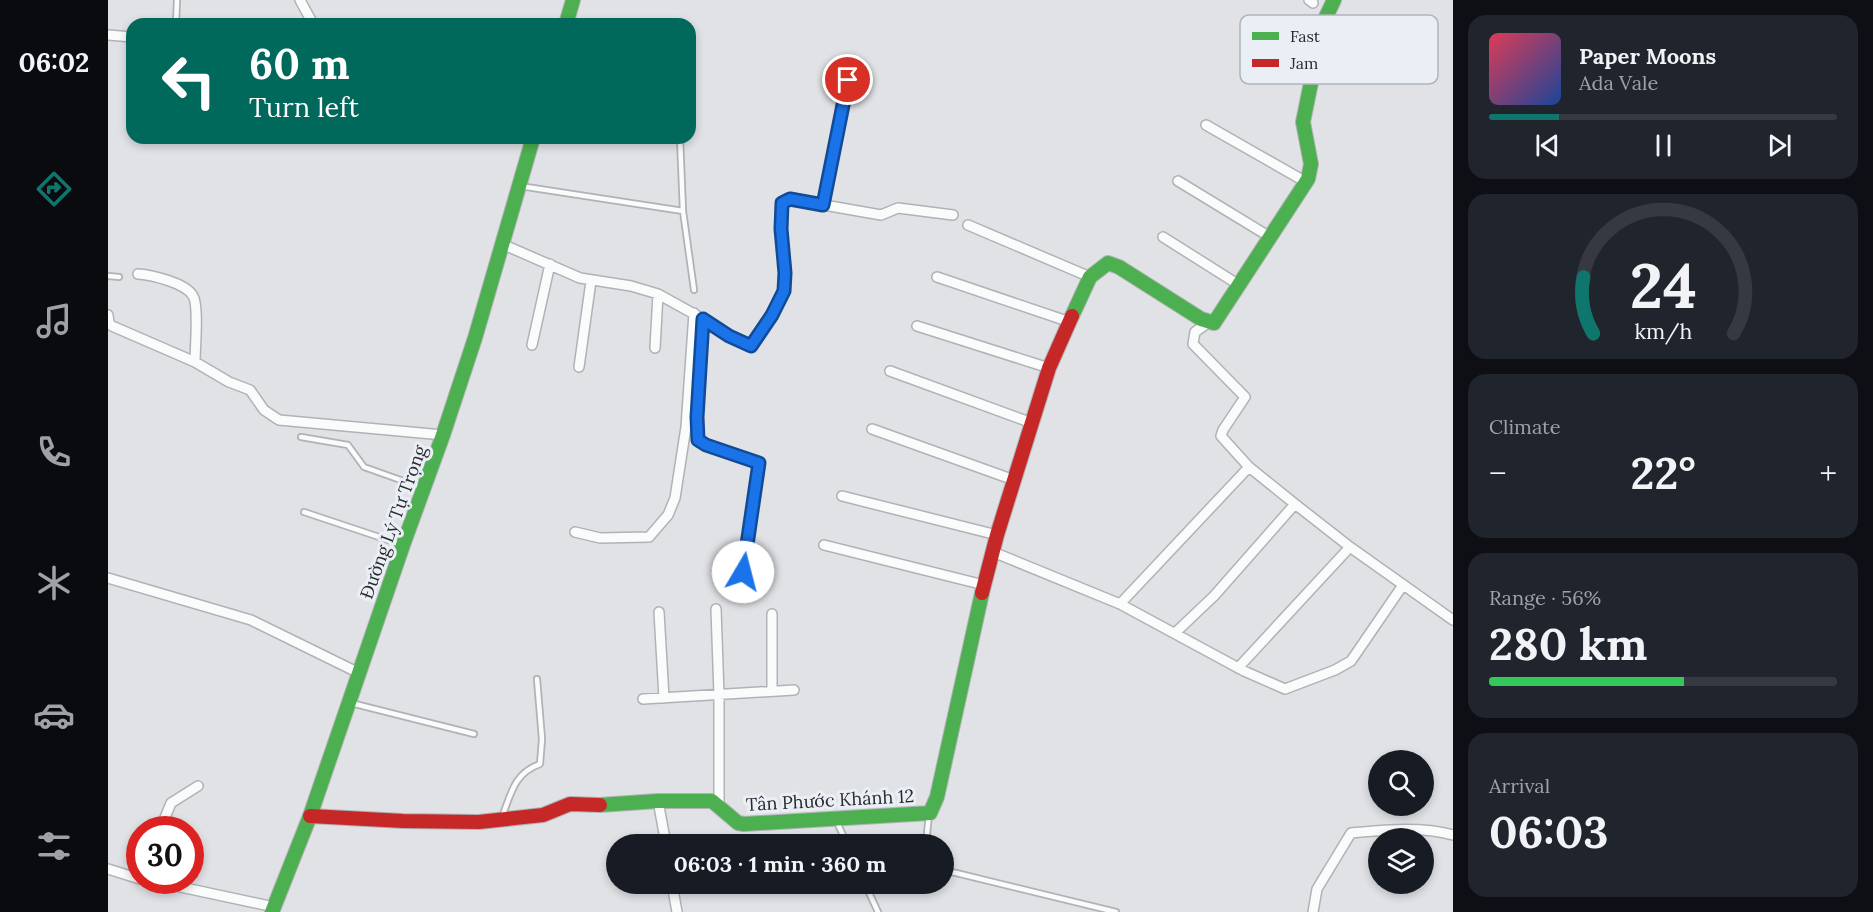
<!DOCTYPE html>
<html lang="en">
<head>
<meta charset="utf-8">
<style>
  body { margin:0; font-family:Lora,serif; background:#20242c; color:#f1f3f6; height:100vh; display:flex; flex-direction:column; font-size:22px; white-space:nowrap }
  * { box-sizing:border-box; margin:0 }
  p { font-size:20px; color:#9ea1a6 }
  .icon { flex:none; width:33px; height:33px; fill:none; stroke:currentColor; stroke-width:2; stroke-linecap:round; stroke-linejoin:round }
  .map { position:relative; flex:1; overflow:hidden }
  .details { display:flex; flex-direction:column; gap:15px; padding:15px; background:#0d0f14; width:420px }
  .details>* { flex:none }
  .banner { position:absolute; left:18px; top:18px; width:570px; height:126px; border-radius:18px; box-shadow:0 3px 9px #0003; background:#00695c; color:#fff; overflow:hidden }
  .tools { position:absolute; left:1260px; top:750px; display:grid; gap:12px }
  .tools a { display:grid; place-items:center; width:66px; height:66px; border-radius:50%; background:#171b24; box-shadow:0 3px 9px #0003; font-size:30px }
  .speed { position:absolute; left:18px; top:816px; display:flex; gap:12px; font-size:30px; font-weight:700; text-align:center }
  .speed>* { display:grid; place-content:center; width:78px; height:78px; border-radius:50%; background:#171b24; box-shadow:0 3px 9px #0003; line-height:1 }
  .speed .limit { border:9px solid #d22; background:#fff; color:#111 }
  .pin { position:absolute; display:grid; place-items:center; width:51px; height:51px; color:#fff; margin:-26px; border:3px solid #fff; border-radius:50%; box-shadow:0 2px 6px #0007 }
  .me { position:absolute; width:66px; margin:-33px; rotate:8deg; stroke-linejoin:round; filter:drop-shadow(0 0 4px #0008) }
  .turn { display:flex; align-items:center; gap:21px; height:126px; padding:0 24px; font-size:27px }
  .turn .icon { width:78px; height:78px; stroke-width:2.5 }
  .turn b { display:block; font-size:42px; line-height:51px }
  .big { font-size:45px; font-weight:700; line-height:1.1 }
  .details .tile { flex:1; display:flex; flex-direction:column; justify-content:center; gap:9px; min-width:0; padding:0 21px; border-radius:18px; background:#20242c }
  .details .dial { align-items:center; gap:0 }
  .dial svg { height:156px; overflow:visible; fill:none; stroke:#363941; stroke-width:7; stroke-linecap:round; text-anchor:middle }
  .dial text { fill:#f1f3f6; stroke:none }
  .song { display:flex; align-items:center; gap:18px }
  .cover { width:72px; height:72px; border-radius:9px; background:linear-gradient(135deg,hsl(350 70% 55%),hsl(220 70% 35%)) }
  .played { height:6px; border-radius:3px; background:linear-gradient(90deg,#0f766e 20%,#363941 20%) }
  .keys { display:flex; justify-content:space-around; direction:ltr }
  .heat { display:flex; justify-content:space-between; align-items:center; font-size:33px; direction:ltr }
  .charge { height:9px; border-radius:4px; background:linear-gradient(90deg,#34c759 56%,#363941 0) }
  .trip { position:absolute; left:498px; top:834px; width:348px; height:60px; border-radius:30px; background:#171b24; box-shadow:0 3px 9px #0003; font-weight:700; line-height:60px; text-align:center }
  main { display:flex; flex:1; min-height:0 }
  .menu { display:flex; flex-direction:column; width:108px; justify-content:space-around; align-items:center; background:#090b0e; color:#9ea1a6 }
  .menu .icon { width:42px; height:42px }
  .menu .current { color:#0f766e }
  .menu b { font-size:27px; color:#f1f3f6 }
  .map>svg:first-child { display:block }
</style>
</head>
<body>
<main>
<nav class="menu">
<b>06:02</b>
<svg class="icon current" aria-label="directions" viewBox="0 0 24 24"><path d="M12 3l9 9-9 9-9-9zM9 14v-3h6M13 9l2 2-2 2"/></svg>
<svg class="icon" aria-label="music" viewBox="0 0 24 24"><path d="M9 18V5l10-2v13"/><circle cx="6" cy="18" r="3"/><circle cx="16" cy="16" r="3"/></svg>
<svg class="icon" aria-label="phone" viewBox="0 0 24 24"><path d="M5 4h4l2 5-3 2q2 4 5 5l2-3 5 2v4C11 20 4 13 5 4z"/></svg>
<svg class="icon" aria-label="climate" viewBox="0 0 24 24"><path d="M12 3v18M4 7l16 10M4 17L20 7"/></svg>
<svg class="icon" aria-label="car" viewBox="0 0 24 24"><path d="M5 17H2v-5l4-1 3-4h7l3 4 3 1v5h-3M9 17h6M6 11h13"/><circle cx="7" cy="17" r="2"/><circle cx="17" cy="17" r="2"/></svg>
<svg class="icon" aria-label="filters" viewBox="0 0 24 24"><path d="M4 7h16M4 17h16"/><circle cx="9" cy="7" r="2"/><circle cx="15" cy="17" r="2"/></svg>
</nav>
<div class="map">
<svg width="1345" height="912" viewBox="0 0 1345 912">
  <rect width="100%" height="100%" fill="#e0e2e6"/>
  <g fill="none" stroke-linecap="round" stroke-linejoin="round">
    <g stroke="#b1b2b5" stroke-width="8">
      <path id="lane" d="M68 24 69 0
        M572 138 575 211 586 290
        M412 186 575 211
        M715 205 740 80
        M0 276 11 277
        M193 437 240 445 256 467 315 488
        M196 512 292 544
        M243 703 366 734
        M394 817C403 794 406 773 432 764L434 739 429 679
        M728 820 739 844
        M818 844 821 814
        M836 870 1008 912
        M757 884 770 912"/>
    </g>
    <g stroke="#b1b2b5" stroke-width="12">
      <path id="street" d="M192 0 205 24
        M1201 0 1205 3
        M0 35 24 37
        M1098 125 1198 182
        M1070 181 1162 237
        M860 225 982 277
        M1055 237 1131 285
        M394 244 472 278 523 286 550 294 595 319 621 336 643 346 664 315 676 291 677 273 673 229 674 203 682 199 773 215 790 208 845 215
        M30 274C44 275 78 283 85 296 91 305 87 349 87 362L121 382 142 390 156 410 171 420 335 435
        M829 277 962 322
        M0 315 1 323 4 326 87 362
        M595 319 589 417 590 440 599 445 651 463 635 572
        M809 326 941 368
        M424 345 442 264
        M547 348 550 294
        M471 367 483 281
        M782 371 924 423
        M764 429 906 480
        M734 496 889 535
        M1187 504 1242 547 1345 620
        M467 532 492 538 541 537 560 515 567 498 578 427 586 313
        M716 545 876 585
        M885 552 1012 604 1136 671 1177 689 1227 670 1243 661 1295 585
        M0 578 143 620 251 673
        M1012 604 1141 467
        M608 609 611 695V805
        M551 612 556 698
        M1067 633 1106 596 1187 504 1141 467 1113 436 1115 430 1137 397 1085 344 1087 332 1101 322
        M1130 668 1242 547
        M664 691V614
        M535 699 686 690
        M550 801 558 844
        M52 830 63 803 90 786
        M0 869 32 879
        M40 880 166 907
        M564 884 569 912
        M1205 912 1209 889 1243 833C1276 830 1313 826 1345 835"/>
    </g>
    <g stroke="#b1b2b5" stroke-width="16">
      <path id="fast" d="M458 24 465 0
        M964 316 982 277 1000 263 1011 267 1093 319 1106 323 1200 179 1203 164 1195 122 1208 58 1205 53 1215 23 1226 0
        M492 805 550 801H604L630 823 636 824 822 813 829 797 874 593
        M164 912 202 816 295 545 335 435 367 338 425 138"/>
    </g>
    <g stroke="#b1b2b5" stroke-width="16">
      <path id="jam" d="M874 593 889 535 941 368 964 316
        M202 816 295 821 371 822 435 815 462 804 492 805"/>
    </g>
    <use href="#lane" stroke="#fafbfb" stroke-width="4.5"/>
    <use href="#street" stroke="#fafbfb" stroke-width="9"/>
    <use href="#fast" stroke="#4caf50" stroke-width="14"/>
    <use href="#jam" stroke="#c62828" stroke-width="14"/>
  </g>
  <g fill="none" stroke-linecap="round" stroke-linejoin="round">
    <g stroke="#114b97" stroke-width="15">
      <path id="route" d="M635 572 651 463 598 445 590 440 589 417 595 319 621 336 643 346 664 315 676 291 677 273 673 229 674 203 682 199 715 205 740 80"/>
    </g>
    <use href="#route" stroke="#1a73e8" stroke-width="10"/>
  </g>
  <g text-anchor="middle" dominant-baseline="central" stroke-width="6" stroke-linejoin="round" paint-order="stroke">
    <g font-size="18" fill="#282a2d" stroke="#eaeff6">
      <text transform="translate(285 522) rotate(-70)">Đường Lý Tự Trọng</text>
      <text transform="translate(722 800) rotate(-3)">Tân Phước Khánh 12</text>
    </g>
  </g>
  <rect x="1132" y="15" width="198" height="69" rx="9" fill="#eaeff6" stroke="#b0b4ba" stroke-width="1.5"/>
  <rect x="1144" y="32" width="27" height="8" fill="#4caf50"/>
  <rect x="1144" y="59" width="27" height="8" fill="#c62828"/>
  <g font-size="16" fill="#282a2d">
    <text x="1182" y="42">Fast</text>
    <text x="1182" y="69">Jam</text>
  </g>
</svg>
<div class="tools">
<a><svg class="icon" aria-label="search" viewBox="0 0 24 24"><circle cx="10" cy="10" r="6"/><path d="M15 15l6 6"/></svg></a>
<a><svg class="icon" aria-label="layers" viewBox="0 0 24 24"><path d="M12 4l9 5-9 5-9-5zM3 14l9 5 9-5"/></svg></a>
</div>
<div class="speed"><div class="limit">30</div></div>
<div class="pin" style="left:740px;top:80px;background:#d93025"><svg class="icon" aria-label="arrive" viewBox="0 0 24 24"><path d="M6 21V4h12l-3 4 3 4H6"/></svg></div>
<svg class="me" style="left:635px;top:572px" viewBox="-20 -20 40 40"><circle r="19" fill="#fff"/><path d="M0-13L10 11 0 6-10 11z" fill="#1a73e8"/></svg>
<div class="trip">06:03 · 1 min · 360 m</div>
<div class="banner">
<div class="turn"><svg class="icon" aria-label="left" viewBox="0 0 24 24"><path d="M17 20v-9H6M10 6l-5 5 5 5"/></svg><div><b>60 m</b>Turn left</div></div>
</div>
</div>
<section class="details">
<div class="tile">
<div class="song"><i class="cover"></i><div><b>Paper Moons</b><p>Ada Vale</p></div></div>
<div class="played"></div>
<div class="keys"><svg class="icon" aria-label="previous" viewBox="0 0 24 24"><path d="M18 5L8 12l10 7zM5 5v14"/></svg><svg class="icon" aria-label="pause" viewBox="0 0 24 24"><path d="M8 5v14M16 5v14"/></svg><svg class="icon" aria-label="next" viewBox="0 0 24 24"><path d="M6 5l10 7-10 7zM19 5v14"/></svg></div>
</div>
<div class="tile dial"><svg viewBox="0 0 100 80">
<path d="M14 69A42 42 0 1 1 86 69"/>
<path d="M14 69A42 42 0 0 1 9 40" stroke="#0f766e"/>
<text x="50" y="56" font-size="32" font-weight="700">24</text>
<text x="50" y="72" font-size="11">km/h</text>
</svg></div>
<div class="tile"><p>Climate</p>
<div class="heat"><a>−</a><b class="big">22°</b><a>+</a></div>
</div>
<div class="tile"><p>Range · 56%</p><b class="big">280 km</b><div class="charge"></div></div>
<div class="tile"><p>Arrival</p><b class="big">06:03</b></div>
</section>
</main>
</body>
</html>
